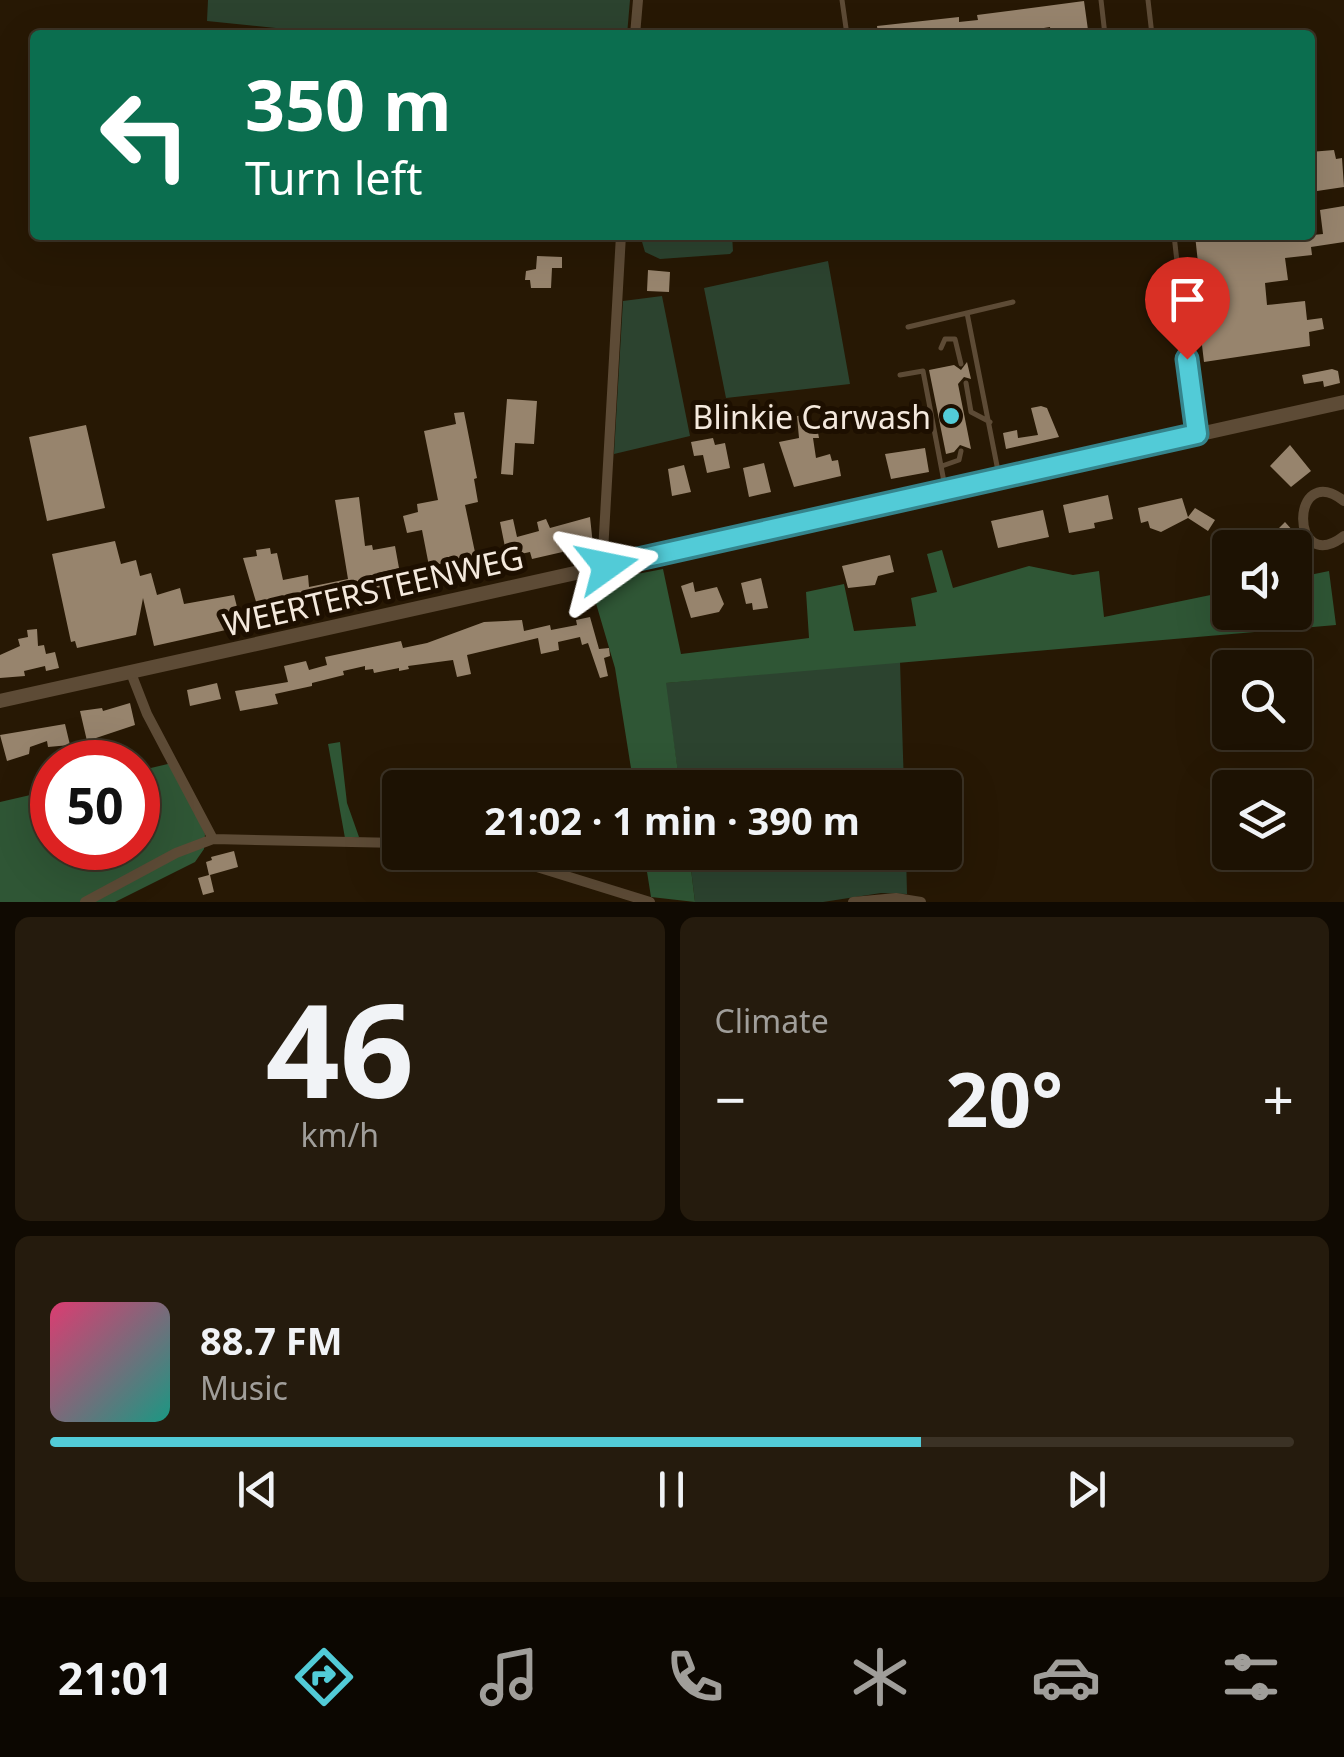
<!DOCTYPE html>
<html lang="en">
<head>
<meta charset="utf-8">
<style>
  body { margin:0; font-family:"Noto Sans",sans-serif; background:#251b0d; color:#f1f3f6; height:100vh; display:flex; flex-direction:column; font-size:38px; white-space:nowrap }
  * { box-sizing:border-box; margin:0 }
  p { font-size:32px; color:#a09e9a }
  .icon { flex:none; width:55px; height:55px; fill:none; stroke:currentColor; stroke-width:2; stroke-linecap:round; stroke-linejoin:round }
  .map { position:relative; height:902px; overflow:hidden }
  .details { display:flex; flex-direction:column; gap:15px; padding:15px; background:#100a02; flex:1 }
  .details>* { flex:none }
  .top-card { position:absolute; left:30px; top:30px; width:1285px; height:210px; border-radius:10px; box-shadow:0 10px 40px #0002,0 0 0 2px #3b3225; background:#0b6e4f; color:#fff; overflow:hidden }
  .controls { position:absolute; left:1212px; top:530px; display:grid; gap:20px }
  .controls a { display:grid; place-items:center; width:100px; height:100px; border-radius:10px; background:#1d1203; box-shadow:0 10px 40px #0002,0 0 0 2px #3b3225; font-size:50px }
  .speed { position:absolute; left:30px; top:740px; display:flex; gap:20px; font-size:50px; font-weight:700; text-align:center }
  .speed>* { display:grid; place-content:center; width:130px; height:130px; border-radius:50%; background:#1d1203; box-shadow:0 10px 40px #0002,0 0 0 2px #3b3225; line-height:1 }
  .speed .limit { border:15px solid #d22; background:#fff; color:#111 }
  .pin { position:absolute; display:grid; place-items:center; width:85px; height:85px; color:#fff; margin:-102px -42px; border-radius:50% 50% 50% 0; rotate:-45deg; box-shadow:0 0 10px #0007 }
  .pin .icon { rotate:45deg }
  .me { position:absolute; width:110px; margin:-55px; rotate:78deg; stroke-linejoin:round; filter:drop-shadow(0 0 8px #0008) }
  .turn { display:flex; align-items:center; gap:35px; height:210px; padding:0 50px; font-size:45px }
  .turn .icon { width:130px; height:130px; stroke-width:2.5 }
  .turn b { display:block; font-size:70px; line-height:85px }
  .big { font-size:75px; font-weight:700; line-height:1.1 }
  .details .tile { flex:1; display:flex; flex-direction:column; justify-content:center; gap:15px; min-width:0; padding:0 35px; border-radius:15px; background:#251b0d }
  .details .dial { align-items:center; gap:0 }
  .dial b { font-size:130px; line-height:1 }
  .song { display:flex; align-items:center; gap:30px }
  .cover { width:120px; height:120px; border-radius:15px; background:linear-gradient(135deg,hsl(340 70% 55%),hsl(170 70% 35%)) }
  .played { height:10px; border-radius:5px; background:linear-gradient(90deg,#52cbd7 70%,#3b3225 70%) }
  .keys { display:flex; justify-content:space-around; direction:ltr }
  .heat { display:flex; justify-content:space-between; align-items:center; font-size:55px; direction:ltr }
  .details .tiles { flex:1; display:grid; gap:15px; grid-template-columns:1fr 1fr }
  .tile:last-child { grid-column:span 2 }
  .trip { position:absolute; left:382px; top:770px; width:580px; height:100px; border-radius:10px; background:#1d1203; box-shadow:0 10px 40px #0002,0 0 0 2px #3b3225; font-weight:700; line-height:100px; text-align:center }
  .menu { display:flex; height:160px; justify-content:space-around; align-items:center; background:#0c0701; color:#a09e9a }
  .menu .icon { width:70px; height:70px }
  .menu .active { color:#52cbd7 }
  .menu b { font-size:45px; color:#f1f3f6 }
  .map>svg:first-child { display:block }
</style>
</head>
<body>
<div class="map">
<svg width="1344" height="902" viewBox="0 0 1344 902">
  <rect width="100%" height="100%" fill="#271804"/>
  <path fill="#2c432f" d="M208 0H630L627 35H343L207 21Z
    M640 235H732L733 251 730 254 660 259 645 252Z
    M828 261 850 384 726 398 704 288Z
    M662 296 690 436 614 454 623 301Z
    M900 661 904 787H680L665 683Z
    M689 853H906L907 894 881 893 823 902H695Z"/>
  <path fill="#2f5635" d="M942 550 953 588 1029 566 1073 575 1099 571 1104 617 1230 591V612H1295V578L1329 571 1336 625 666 683 680 787H634L615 668 590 583 663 569 681 654 809 638 806 592 844 584 854 631 916 626 911 598 937 592 927 554Z
    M340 742 347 803 359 837 345 838 328 744Z
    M172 763 205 834 204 849 195 862 115 902H0V802L52 790V848H138V771Z
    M644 853H689L695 902 651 897Z"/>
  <path fill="#97846d" d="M1084 1 1088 30 1083 31 1084 35H1051L1050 27 1001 35H878L877 26 959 17V22L978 20 977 15Z
    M1334 150 1336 159 1342 158 1344 187 1317 191 1310 152Z
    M1344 206V242L1311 247 1312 255 1285 258 1288 280 1265 283 1267 305 1305 301 1307 320 1322 318 1324 329 1309 332 1310 346 1204 362 1199 320 1212 319 1210 300H1202L1195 235 1283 238 1323 234 1320 210Z
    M537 256 562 257V268H552L551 288H531L530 280H525L526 271 536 269Z
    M648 270 670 272 669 292 647 291Z
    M967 362 971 379 964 377 958 384 971 449 960 445 954 452 946 454 929 370 954 365 961 370Z
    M1332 369 1338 371 1340 383 1324 387 1323 381 1304 384 1302 375Z
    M507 399 537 401 534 444 515 443 513 475 501 474Z
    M1041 406 1047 408 1059 437 1006 449 1003 433 1017 430 1018 438 1038 435 1031 408Z
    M464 412 477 478 474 479 478 502 465 505 476 557 451 566 450 562 429 566 422 530 407 533 403 516 418 512 417 504 438 500 424 431 456 424 454 413Z
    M807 415 811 425 817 427 819 438H813L816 458 830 454 832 461 838 460 841 476 794 487 779 442 799 438 797 416Z
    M86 425 105 508 47 521 29 437Z
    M713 438 715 445 725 443 730 468 707 473 703 455 694 456 691 442Z
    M1290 445 1311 471 1291 487 1270 466Z
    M925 448 929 472 891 479 885 454Z
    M764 463 771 492 749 497 743 468Z
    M684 465 691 492 672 496 668 469Z
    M1108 495 1113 519 1094 523 1095 528 1069 533 1063 505Z
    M359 497 365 546 372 545 373 550 395 546 399 568 377 573 381 587 304 603 306 612 154 646 143 598 136 635 77 648 75 641 71 642 52 554 115 541 121 564 136 560 140 576 151 573 157 595 180 588 184 604 234 595 238 611 257 605 243 558 257 556 256 550 270 548 271 554 277 553 283 580 308 575 309 587 348 579 335 500Z
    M1182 498 1188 517 1195 508 1215 520 1208 531 1188 518 1161 532 1150 528 1148 521 1141 523 1138 508Z
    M1043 510 1049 537 998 548 991 521Z
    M590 517 593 545 532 559 530 552 507 557 500 522 513 519 517 537 539 531 537 522 546 519 550 528Z
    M1285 522 1311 551 1295 566V548H1259Z
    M890 555 894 572 878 576 875 585 848 588 842 566Z
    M761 578 768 608 753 610 752 603 746 604 741 583Z
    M693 582 695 592 717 587 724 604 719 612 691 618 681 586Z
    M590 617 599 649 609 648 610 656 604 658 608 676 600 678 588 643 582 645 580 637 558 642 559 650 541 654 538 638 467 655 471 674 457 677 453 660 408 666 409 669 399 671V668L374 673 373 669 365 670V666L343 671 344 675 312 683V686L275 694 278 704 240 711 235 691 288 682 284 666 306 661 309 670 327 665 325 657 401 641 403 648 427 643 484 622 522 620 524 631 550 625 551 630 577 625 576 620Z
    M37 629 38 646 44 645 46 654 55 652 59 668 46 671 45 666 24 671 25 676 0 678V655L20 646 18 639 28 637 27 630Z
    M217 683 221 699 190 706 187 690Z
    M130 703 135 725 87 741 80 711 102 708 103 711Z
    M65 724 70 745 48 747 47 741 30 747 29 754 7 761 0 735Z
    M234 851 238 867 210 875 214 892 203 895 198 878 209 875 206 862 212 860 211 857Z"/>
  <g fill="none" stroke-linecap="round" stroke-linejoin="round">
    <path stroke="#5d4b36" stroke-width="5" d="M842 0 847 35
      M1101 0 1105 35
      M1148 0 1152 35
      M1174 235 1196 431
      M967 313 999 476
      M908 327 1013 302
      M941 348 945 339H955L961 364
      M900 375 923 371 945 487
      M966 383 971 412 990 422
      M942 466 959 460 961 451"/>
    <path stroke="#5d4b36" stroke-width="10" d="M635 35 638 0
      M1344 501C1290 459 1289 578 1344 536
      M607 566 603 552 621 235
      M131 673 147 714 213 839
      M489 852 650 902
      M85 902 176 853 213 839 400 843
      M853 902 896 898 921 902"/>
    <path stroke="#5d4b36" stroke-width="14" d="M0 701 1344 402"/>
  </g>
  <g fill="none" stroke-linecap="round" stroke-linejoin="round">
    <g stroke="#35848c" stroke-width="25">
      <path id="route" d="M607 566 1197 434 1187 359"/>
    </g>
    <use href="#route" stroke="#52cbd7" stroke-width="18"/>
  </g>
  <circle fill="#52cbd7" stroke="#1d0f00" stroke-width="4" cx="951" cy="416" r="10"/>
  <g text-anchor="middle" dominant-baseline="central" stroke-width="10" stroke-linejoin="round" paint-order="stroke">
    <g font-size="32" fill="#f4e9dd" stroke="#1d0f00" text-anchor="end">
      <text x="931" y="416">Blinkie Carwash</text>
    </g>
    <g font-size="32" fill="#f4e9dd" stroke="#1d0f00">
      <text transform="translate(373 590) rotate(-13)">WEERTERSTEENWEG</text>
    </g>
  </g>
</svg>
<div class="controls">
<a><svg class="icon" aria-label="sound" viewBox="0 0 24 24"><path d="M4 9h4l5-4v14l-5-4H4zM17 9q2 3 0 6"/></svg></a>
<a><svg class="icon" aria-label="search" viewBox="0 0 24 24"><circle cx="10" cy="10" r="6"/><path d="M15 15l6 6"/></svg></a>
<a><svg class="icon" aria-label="layers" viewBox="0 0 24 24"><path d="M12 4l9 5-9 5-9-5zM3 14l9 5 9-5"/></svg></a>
</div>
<div class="speed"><div class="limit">50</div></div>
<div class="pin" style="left:1187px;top:359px;background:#d93025"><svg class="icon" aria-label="arrive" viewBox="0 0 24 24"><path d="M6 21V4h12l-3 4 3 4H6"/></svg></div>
<svg class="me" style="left:607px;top:566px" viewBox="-20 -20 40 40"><path d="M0-17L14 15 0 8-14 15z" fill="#52cbd7" stroke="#fff" stroke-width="4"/></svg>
<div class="trip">21:02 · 1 min · 390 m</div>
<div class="top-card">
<div class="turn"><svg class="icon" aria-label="left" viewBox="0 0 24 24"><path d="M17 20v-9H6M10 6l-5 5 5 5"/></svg><div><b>350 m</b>Turn left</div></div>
</div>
</div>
<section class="details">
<div class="tiles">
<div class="tile dial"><b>46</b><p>km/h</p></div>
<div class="tile"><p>Climate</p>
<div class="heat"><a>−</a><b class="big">20°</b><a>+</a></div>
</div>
<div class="tile">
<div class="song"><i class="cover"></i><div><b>88.7 FM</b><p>Music</p></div></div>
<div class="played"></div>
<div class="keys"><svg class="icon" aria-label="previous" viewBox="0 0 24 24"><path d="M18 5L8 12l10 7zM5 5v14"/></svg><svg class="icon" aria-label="pause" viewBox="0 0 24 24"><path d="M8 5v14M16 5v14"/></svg><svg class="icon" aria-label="next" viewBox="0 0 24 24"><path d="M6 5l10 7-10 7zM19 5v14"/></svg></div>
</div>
</div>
</section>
<nav class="menu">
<b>21:01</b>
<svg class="icon active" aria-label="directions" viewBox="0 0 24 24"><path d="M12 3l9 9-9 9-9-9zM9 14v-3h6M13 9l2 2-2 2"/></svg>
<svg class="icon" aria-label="music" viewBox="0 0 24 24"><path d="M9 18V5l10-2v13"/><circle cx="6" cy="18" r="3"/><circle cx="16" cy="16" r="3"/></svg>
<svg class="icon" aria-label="phone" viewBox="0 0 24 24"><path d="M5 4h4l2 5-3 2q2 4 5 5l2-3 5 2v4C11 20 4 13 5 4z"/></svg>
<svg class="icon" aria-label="climate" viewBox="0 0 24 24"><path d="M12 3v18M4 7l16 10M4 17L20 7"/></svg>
<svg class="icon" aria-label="car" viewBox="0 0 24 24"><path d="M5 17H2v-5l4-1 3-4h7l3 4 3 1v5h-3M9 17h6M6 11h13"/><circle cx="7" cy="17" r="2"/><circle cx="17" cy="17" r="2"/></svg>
<svg class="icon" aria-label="filters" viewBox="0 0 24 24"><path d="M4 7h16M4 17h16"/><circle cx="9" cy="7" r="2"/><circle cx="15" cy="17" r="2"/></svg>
</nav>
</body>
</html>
